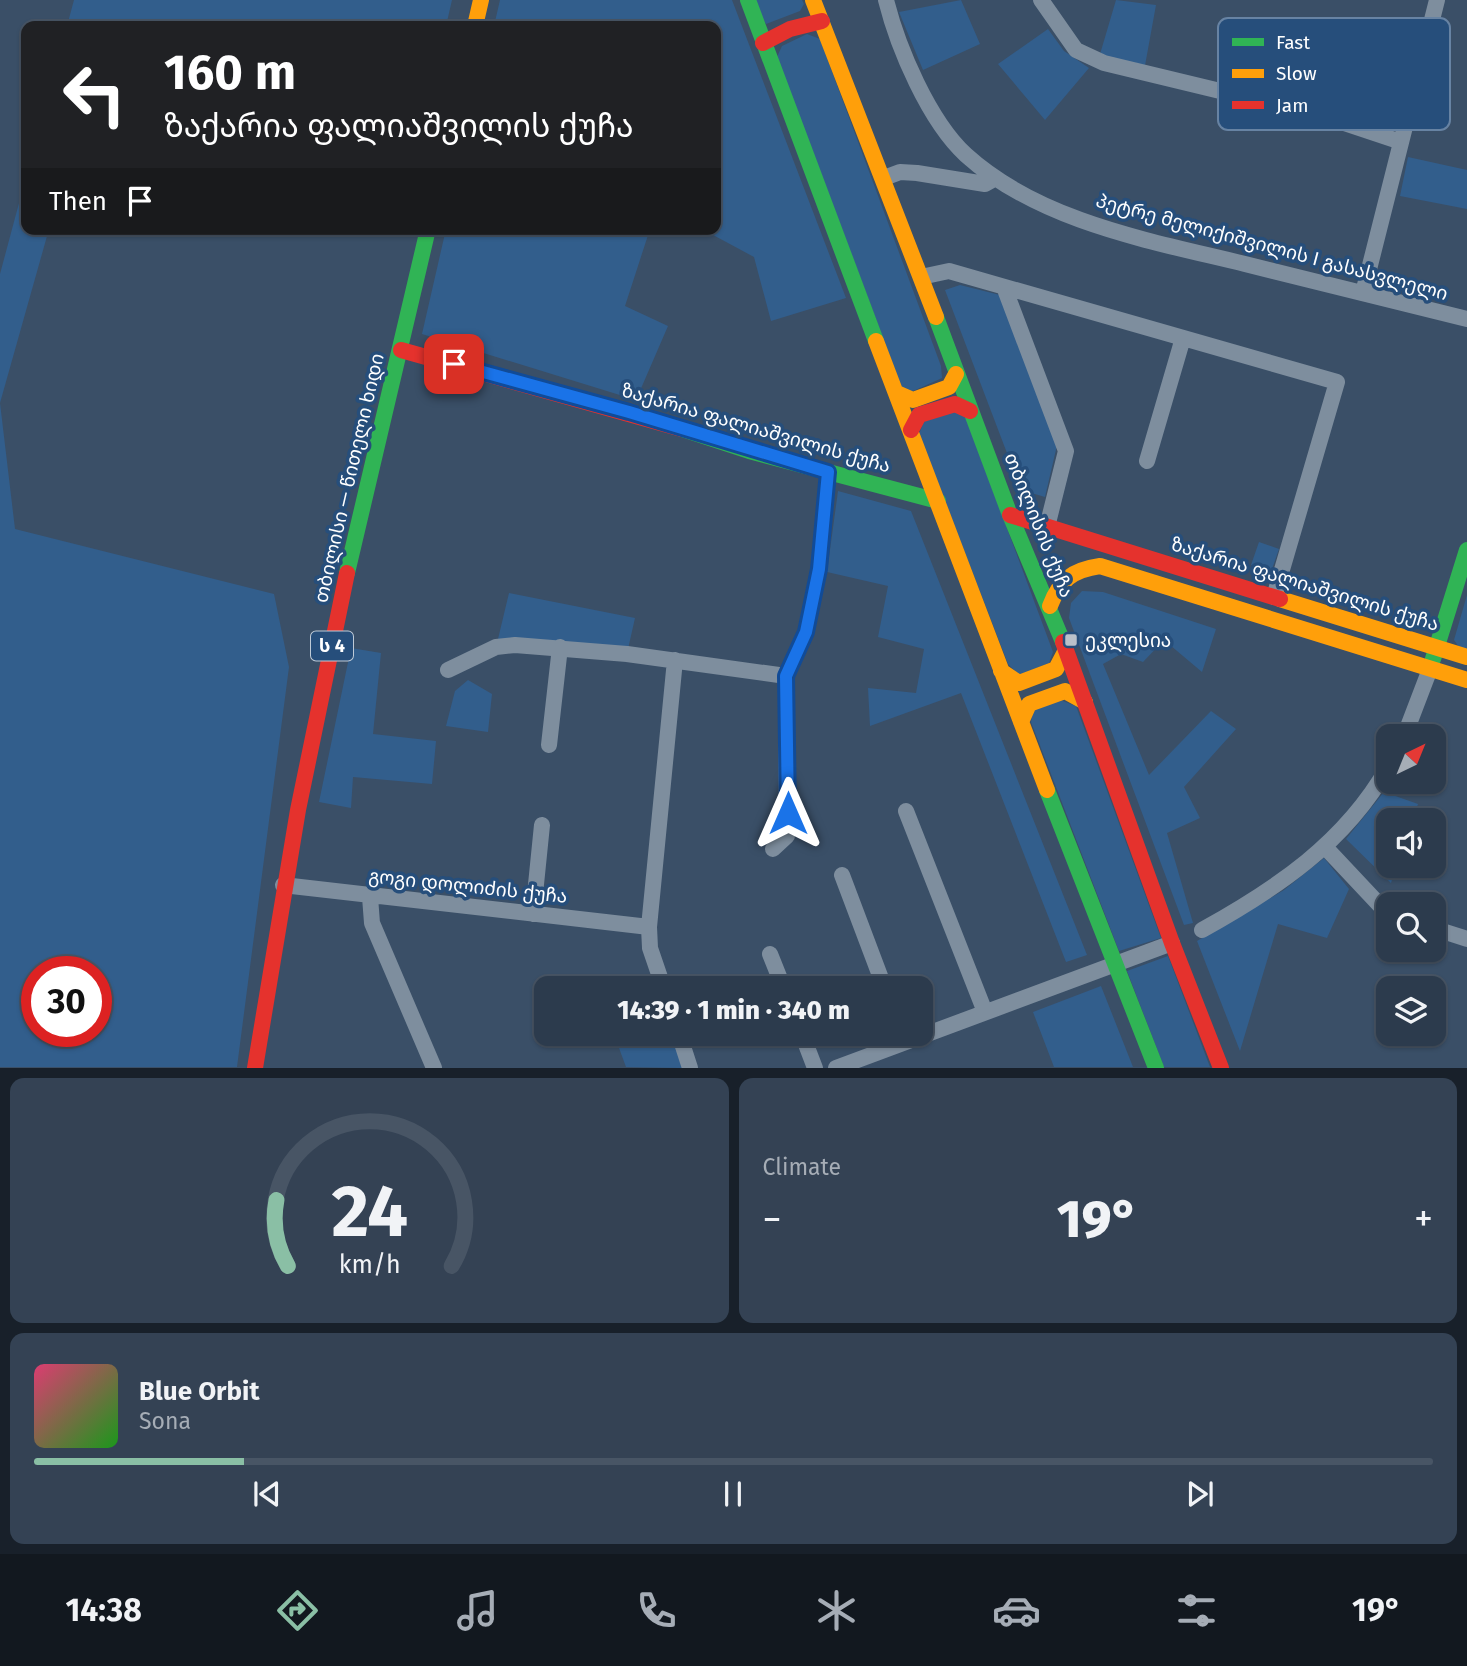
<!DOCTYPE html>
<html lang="en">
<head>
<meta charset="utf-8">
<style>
  body { margin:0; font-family:"Fira Sans","Noto Sans Georgian",sans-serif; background:#344254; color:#f1f3f6; height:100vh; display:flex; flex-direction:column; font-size:26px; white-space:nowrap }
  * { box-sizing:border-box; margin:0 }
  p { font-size:23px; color:#a6adb6 }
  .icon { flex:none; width:38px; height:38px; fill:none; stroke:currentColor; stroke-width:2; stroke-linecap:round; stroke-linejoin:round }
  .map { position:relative; height:1068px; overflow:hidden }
  .side { display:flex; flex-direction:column; gap:10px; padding:10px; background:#18202a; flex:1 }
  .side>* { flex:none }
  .hud { position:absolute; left:21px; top:21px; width:700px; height:214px; border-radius:14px; box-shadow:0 2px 5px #0004,0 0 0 2px #485565; background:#202124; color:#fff; overflow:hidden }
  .needle { width:46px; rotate:43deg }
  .buttons { position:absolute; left:1376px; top:724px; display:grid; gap:14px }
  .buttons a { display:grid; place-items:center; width:70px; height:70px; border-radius:14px; background:#2c3b4d; box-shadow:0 2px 5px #0004,0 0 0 2px #485565; font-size:35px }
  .speed { position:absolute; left:21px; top:956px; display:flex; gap:14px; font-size:35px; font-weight:700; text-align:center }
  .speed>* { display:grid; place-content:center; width:91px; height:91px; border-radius:50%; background:#2c3b4d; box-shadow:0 2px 5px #0004,0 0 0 2px #485565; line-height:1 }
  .speed .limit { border:10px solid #d22; background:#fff; color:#111 }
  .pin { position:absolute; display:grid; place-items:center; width:60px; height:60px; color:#fff; margin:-30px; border-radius:14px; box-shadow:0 4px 10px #0006 }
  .me { position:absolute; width:77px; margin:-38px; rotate:0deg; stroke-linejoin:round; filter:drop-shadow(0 0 5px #0008) }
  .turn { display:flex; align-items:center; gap:24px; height:147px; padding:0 28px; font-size:32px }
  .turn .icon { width:91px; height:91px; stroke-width:2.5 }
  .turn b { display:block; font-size:49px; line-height:60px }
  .then { display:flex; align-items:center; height:66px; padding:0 28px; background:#0003; gap:14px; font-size:26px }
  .big { font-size:52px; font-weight:800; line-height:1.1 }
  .side .card { flex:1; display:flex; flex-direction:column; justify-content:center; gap:10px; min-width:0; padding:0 24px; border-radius:14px; background:#344254 }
  .side .dial { align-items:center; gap:0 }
  .dial svg { height:182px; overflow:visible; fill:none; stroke:#485565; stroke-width:7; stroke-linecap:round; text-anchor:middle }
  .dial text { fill:#f1f3f6; stroke:none }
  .song { display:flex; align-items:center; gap:21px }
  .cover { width:84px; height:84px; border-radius:10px; background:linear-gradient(135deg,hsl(340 70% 55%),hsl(120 70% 35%)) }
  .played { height:7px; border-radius:4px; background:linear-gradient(90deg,#8abfa5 15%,#485565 15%) }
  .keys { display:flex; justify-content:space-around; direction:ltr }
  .heat { display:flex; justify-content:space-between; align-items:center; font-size:38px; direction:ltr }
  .side .tiles { flex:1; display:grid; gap:10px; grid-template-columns:1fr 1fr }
  .card:last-child { grid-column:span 2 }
  .trip { position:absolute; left:534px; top:976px; width:399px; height:70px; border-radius:14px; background:#2c3b4d; box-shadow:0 2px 5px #0004,0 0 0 2px #485565; font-weight:800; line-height:70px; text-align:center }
  .menu { display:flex; height:112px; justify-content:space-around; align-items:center; background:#12181f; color:#a6adb6 }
  .menu .icon { width:49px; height:49px }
  .menu .active { color:#8abfa5 }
  .menu b { font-size:32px; color:#f1f3f6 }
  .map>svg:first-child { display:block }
</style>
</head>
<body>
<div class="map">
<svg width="1467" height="1068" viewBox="0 0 1467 1068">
  <rect width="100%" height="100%" fill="#3a4f67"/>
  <path fill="#325e8c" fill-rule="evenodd" d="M74 0H452L446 26H67Z
    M500 0H732L846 298 771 321 754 257 702 229H716V26H494Z
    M752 0H802L804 4 800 11 766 24Z
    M961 0 980 44 923 70 899 12Z
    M1116 0 1156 5 1144 71 1098 61Z
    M1048 29 1064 51 1089 68 1045 120 998 64Z
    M807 34 820 39 941 366 942 378 911 392 902 388 777 57 782 46Z
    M1408 157 1467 170V209L1400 196Z
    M26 177V229H49L0 403V274Z
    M446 229H650L625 306 668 326 636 400 422 334Z
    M960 285 1004 296 1058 441 1045 497 1021 490 945 290Z
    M0 403 15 529 274 594 289 667 237 1067H0ZM37 971H96V1031H37Z
    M957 410 966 418 1053 652 1049 663 1019 675 1008 664 919 434 924 421Z
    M838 491 911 511 1087 955 1066 962 961 693 870 726 868 688 916 693 924 649 878 637 888 586 827 572Z
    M1259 542 1279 549 1271 572 1251 565Z
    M1082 591 1103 592 1216 629 1202 672 1164 640 1143 662 1121 654 1103 664 1149 775 1211 711 1236 729 1184 787 1200 818 1167 833 1193 923 1184 925 1069 618 1071 603Z
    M509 593 635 618 628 649 498 639Z
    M1467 595V650L1459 647 1454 640Z
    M351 648 381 653 373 734 436 741 432 784 353 777 351 808 319 802Z
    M468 680 492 694 488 732 446 726 455 691Z
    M1055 698 1076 706 1161 938 1119 951 1031 722 1033 711Z
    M1384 792 1418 804 1412 821H1388V866H1396L1391 883 1346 839Z
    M1324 858 1349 889 1327 938 1278 924 1240 1051 1197 941 1284 890Z
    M1168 956 1210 1067H1164L1127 971Z
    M1101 986 1133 1067H1054L1033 1012Z
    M624 1034H674L682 1068 626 1067 615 1037Z"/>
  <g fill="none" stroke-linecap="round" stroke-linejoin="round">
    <path stroke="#7e8e9e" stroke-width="16" d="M886 0C898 48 929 121 966 155 1040 222 1151 241 1245 264 1319 282 1393 300 1467 319
      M1041 0 1076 50 1104 63 1320 115 1401 142
      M884 178 900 172 917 173 985 184 994 179
      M921 277 949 271 1337 382 1274 597
      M1004 287 1066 451 1047 527
      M1363 293 1437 0
      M1147 461 1183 338
      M448 670 496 647 515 645 627 654 786 676
      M1404 737 1430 669
      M549 745 560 647
      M906 811 985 1012
      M1326 848 1388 914
      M773 849 787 836 786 676 806 632 819 569 828 472
      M842 875 885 989
      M283 885 649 927
      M370 897 372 923 434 1068
      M533 914 542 825
      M1433 928 1467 939
      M1202 930C1276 889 1345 843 1388 767
      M770 954 784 989
      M664 989 650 948 649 927 675 660
      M679 1034 690 1068
      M802 1034 815 1068
      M836 1068 1172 943"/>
    <path stroke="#30b455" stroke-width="16" d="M748 0 876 341
      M936 317 1010 515 1063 642
      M682 429 749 451 938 501
      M347 573 428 229
      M1433 659 1467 550
      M1047 790 1156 1068"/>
    <path stroke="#ff9f0a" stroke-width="16" d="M813 0 936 317
      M475 26 481 0
      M876 341 1047 790
      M897 393 913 400 949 387 956 374
      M1280 599 1467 657
      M1050 606C1060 580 1072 570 1100 566L1467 680
      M1001 671 1019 683 1056 669 1066 650
      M1021 722 1029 704 1065 691 1085 702"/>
    <path stroke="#e5322d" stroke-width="16" d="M763 43 790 29 822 21
      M401 350 682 429
      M911 430 919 415 955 404 970 411
      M1010 515 1280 599
      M1063 642 1172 943 1221 1068
      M255 1068 298 810 347 573"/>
  </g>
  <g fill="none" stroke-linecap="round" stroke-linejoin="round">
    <g stroke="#114b97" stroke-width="18">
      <path id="route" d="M454 364 629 412 828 472 819 569 806 632 786 676 788 813"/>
    </g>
    <use href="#route" stroke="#1a73e8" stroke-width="12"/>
  </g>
  <rect fill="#bac1ca" stroke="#264e7b" stroke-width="2.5" x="1064" y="633" width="14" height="14" rx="3.5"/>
  <g text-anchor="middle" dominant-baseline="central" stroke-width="7" stroke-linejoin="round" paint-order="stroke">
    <rect fill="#264e7b" stroke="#becad7" stroke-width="2" x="311" y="631.5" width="42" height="29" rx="5"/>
    <g font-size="18" font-weight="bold" fill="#fff">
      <text x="332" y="646">ს 4</text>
    </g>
    <g font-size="19" fill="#fff" stroke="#264e7b">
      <text transform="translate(1272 247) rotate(15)">პეტრე მელიქიშვილის I გასასვლელი</text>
      <text transform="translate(756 428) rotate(16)">ზაქარია ფალიაშვილის ქუჩა</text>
      <text transform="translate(349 478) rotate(-77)">თბილისი — წითელი ხიდი</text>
      <text transform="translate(1039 525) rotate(68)">თბილისის ქუჩა</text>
      <text transform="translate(1305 584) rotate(17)">ზაქარია ფალიაშვილის ქუჩა</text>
      <text transform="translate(468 886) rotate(6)">გოგი დოლიძის ქუჩა</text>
    </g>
    <g font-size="19" fill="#fff" stroke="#264e7b" text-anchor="start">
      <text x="1085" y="640">ეკლესია</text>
    </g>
  </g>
  <rect x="1218" y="18" width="232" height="112" rx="10" fill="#264e7b" stroke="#6783a3" stroke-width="2"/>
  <rect x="1232" y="38" width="32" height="8" fill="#30b455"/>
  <rect x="1232" y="69" width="32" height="9" fill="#ff9f0a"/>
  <rect x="1232" y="101" width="32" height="8" fill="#e5322d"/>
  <g font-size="19" fill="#fff">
    <text x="1276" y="49">Fast</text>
    <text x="1276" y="80">Slow</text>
    <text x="1276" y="112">Jam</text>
  </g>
</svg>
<div class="buttons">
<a><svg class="needle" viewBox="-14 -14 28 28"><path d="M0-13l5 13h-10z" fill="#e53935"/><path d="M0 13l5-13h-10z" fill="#a6adb6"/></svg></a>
<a><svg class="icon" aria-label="sound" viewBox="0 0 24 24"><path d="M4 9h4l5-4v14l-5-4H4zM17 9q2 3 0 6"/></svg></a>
<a><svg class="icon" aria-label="search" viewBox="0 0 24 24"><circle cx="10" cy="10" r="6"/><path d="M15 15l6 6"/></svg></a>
<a><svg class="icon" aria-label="layers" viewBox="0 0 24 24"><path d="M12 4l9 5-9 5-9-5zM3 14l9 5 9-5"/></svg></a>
</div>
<div class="speed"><div class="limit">30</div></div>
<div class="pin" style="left:454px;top:364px;background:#d93025"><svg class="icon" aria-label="arrive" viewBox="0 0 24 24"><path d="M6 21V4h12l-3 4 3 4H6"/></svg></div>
<svg class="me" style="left:788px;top:813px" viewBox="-20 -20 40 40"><path d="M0-17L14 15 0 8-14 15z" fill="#1a73e8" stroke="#fff" stroke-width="4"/></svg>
<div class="trip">14:39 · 1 min · 340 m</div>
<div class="hud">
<div class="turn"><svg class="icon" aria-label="left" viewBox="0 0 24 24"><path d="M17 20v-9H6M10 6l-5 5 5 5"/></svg><div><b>160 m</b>ზაქარია ფალიაშვილის ქუჩა</div></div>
<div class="then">Then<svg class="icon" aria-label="arrive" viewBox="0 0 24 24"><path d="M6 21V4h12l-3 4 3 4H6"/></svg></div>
</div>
</div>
<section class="side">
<div class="tiles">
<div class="card dial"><svg viewBox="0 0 100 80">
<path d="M14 69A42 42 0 1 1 86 69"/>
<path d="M14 69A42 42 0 0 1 9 40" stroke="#8abfa5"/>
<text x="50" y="56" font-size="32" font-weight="700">24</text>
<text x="50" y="72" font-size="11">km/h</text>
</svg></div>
<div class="card"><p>Climate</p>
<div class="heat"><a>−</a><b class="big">19°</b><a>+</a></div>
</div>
<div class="card">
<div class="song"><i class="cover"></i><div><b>Blue Orbit</b><p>Sona</p></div></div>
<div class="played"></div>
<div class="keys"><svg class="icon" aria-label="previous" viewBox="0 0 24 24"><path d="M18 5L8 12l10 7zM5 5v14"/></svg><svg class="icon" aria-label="pause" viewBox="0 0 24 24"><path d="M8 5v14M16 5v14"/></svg><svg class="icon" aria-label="next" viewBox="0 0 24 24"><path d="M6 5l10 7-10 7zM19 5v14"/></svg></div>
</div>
</div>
</section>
<nav class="menu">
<b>14:38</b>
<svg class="icon active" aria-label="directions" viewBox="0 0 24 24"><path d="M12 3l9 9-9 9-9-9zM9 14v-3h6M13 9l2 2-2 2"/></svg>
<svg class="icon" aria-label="music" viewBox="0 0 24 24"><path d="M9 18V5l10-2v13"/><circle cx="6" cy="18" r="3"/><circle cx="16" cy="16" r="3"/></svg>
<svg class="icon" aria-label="phone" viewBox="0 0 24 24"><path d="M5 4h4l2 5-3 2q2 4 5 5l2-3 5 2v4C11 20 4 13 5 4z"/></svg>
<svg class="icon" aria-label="climate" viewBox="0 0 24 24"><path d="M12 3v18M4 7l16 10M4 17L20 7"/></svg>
<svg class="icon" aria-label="car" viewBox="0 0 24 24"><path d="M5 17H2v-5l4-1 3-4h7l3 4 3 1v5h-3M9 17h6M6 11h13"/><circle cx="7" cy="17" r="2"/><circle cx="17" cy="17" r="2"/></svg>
<svg class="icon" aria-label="filters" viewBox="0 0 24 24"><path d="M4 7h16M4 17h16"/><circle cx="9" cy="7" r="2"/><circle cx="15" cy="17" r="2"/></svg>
<b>19°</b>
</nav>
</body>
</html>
